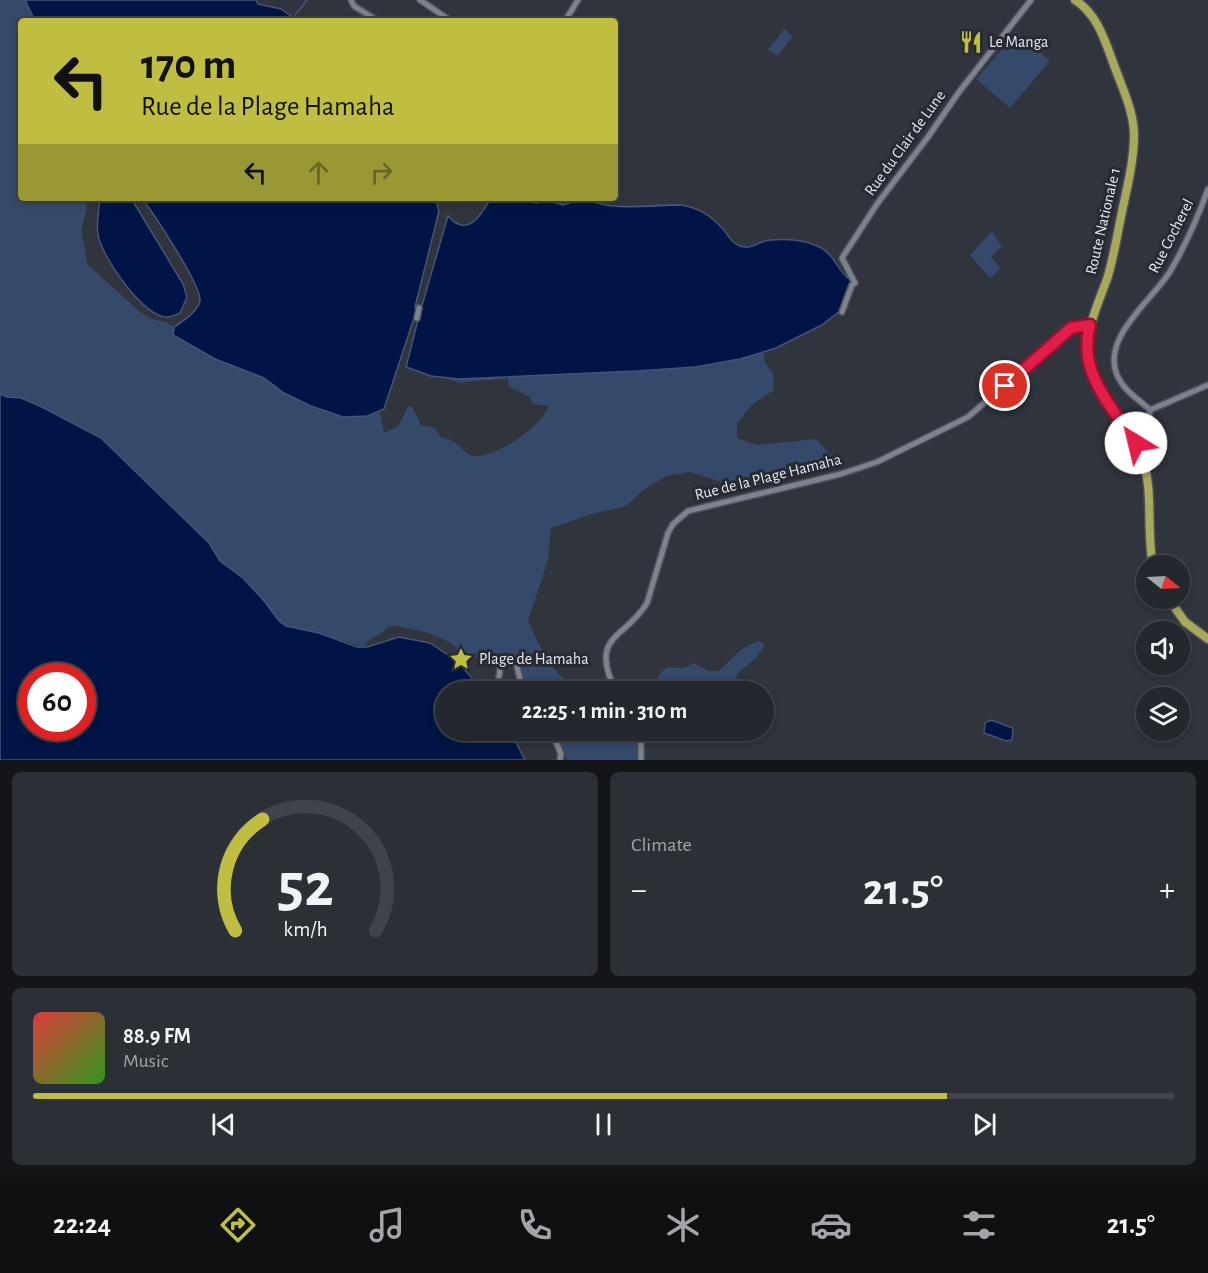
<!DOCTYPE html>
<html lang="en">
<head>
<meta charset="utf-8">
<style>
  body { margin:0; font-family:"Alegreya Sans",sans-serif; background:#2b2f36; color:#f1f3f6; height:100vh; display:flex; flex-direction:column; font-size:22px; white-space:nowrap }
  * { box-sizing:border-box; margin:0 }
  p { font-size:20px; color:#a3a5aa }
  .icon { flex:none; width:33px; height:33px; fill:none; stroke:currentColor; stroke-width:2; stroke-linecap:round; stroke-linejoin:round }
  .map { position:relative; height:760px; overflow:hidden }
  .sheet { display:flex; flex-direction:column; gap:12px; padding:12px; background:#131519; flex:1 }
  .sheet>* { flex:none }
  .banner { position:absolute; left:18px; top:18px; width:600px; height:183px; border-radius:6px; box-shadow:0 3px 9px #0003,0 0 0 2px #40444a; background:#c0be41; color:#111; overflow:hidden }
  .needle { width:39px; rotate:108deg }
  .tools { position:absolute; left:1136px; top:555px; display:grid; gap:12px }
  .tools a { display:grid; place-items:center; width:54px; height:54px; border-radius:50%; background:#23272e; box-shadow:0 3px 9px #0003,0 0 0 2px #40444a; font-size:30px }
  .speed { position:absolute; left:18px; top:663px; display:flex; gap:12px; font-size:30px; font-weight:700; text-align:center }
  .speed>* { display:grid; place-content:center; width:78px; height:78px; border-radius:50%; background:#23272e; box-shadow:0 3px 9px #0003,0 0 0 2px #40444a; line-height:1 }
  .speed .limit { border:9px solid #d22; background:#fff; color:#111 }
  .pin { position:absolute; display:grid; place-items:center; width:51px; height:51px; color:#fff; margin:-26px; border:3px solid #fff; border-radius:50%; box-shadow:0 2px 6px #0007 }
  .me { position:absolute; width:66px; margin:-33px; rotate:324deg; stroke-linejoin:round; filter:drop-shadow(0 0 4px #0008) }
  .turn { display:flex; align-items:center; gap:21px; height:126px; padding:0 24px; font-size:27px }
  .turn .icon { width:78px; height:78px; stroke-width:2.5 }
  .turn b { display:block; font-size:42px; line-height:51px }
  .lanes { display:flex; align-items:center; height:57px; padding:0 24px; background:#0003; justify-content:center; gap:30px; direction:ltr }
  .lanes .off { opacity:.35 }
  .big { font-size:45px; font-weight:600; line-height:1.1 }
  .sheet .card { flex:1; display:flex; flex-direction:column; justify-content:center; gap:9px; min-width:0; padding:0 21px; border-radius:9px; background:#2b2f36 }
  .sheet .dial { align-items:center; gap:0 }
  .dial svg { height:156px; overflow:visible; fill:none; stroke:#40444a; stroke-width:7; stroke-linecap:round; text-anchor:middle }
  .dial text { fill:#f1f3f6; stroke:none }
  .song { display:flex; align-items:center; gap:18px }
  .cover { width:72px; height:72px; border-radius:9px; background:linear-gradient(135deg,hsl(0 70% 55%),hsl(110 70% 35%)) }
  .played { height:6px; border-radius:3px; background:linear-gradient(90deg,#c0be41 80%,#40444a 80%) }
  .keys { display:flex; justify-content:space-around; direction:ltr }
  .heat { display:flex; justify-content:space-between; align-items:center; font-size:33px; direction:ltr }
  .sheet .tiles { flex:1; display:grid; gap:12px; grid-template-columns:1fr 1fr }
  .card:last-child { grid-column:span 2 }
  .trip { position:absolute; left:435px; top:681px; width:339px; height:60px; border-radius:30px; background:#23272e; box-shadow:0 3px 9px #0003,0 0 0 2px #40444a; font-weight:600; line-height:60px; text-align:center }
  .tabs { display:flex; height:96px; justify-content:space-around; align-items:center; background:#0e1012; color:#a3a5aa }
  .tabs .icon { width:42px; height:42px }
  .tabs .on { color:#c0be41 }
  .tabs b { font-size:27px; color:#f1f3f6 }
  .map>svg:first-child { display:block }
</style>
</head>
<body>
<div class="map">
<svg width="1208" height="760" viewBox="0 0 1208 760">
  <rect width="100%" height="100%" fill="#2f343d"/>
  <path fill="#35496a" d="M0 0H105L111 21H21V198H85L87 208 81 230 88 265 138 310 151 319 166 322 174 327C182 322 198 311 200 300 202 286 153 213 142 198H246L299 401C328 414 349 421 380 412L384 433 398 426 408 407 412 406 421 425 435 428 441 437C445 438 451 439 454 442 461 446 465 454 473 456 493 459 544 426 548 406L533 404 529 396 509 387 508 379 473 381 460 383 410 366 434 275 437 251 448 216C454 224 460 226 470 224L471 226 501 198H538L560 211 589 201C620 213 653 200 684 205 702 209 714 218 725 232 730 237 731 241 738 245 751 250 756 241 768 240 780 238 801 240 813 244 837 252 835 271 852 281L695 367 720 363 763 352 765 363 773 374 774 390 753 404 737 423V438L757 445 816 439 833 457 824 469 805 475 767 478 728 484 690 472 666 476 642 491 626 506 592 514 551 528 548 560 528 621C542 650 552 678 584 691H530L523 676 518 656 513 652 503 653 494 657 493 662 487 665 478 658 464 653 449 642 429 633 398 626 388 627C380 636 370 637 363 647L320 633 286 626 279 621 265 602 243 578 219 561 209 543 101 438 42 407 21 398 7 397 0 394Z
    M784 29 793 36 778 56 768 50Z
    M1017 32 1050 61 1010 108 976 79Z
    M992 231 1002 246 991 257 1001 268 990 278 970 255Z
    M759 641 765 644 757 657 739 672 726 691H619L625 688 655 682 661 672 668 667 684 668 693 663 709 671H719C734 657 738 648 759 641Z
    M557 731H650L638 741 637 760H567Z"/>
  <path fill="#001545" stroke="#455478" stroke-width="1.5" fill-rule="evenodd" d="M25 0H256L258 4 281 9 298 21H35Z
    M100 198H131L183 284 187 297 180 313C176 315 171 317 167 317 143 317 102 257 98 235 96 223 99 210 100 198Z
    M142 198H435L439 211 415 307 416 310 421 309 448 216C468 239 481 215 491 198H521L536 203 548 201 563 205 585 198C608 212 654 205 681 205 700 208 711 216 724 230 728 235 730 240 736 244 751 253 758 240 771 240 784 239 800 240 812 244 837 252 835 271 852 281L841 310 822 325 776 348 740 359 695 367 637 371 459 379 431 376 406 367 418 320 417 314 415 315 384 409 367 416 343 417 311 406 284 393 264 378 215 359 173 335 174 327C182 322 198 311 200 301 202 286 153 213 142 198Z
    M0 394 7 397 21 398 42 407 101 438 209 543 220 561 243 578 265 602 279 621 286 626 319 633 357 647H367L399 637 430 643 458 662 483 691 446 692V730L510 731 525 760H0ZM82 676V728H32V676Z
    M991 720 1013 728 1012 740 1006 741 984 733 985 723Z"/>
  <g fill="none" stroke-linecap="round" stroke-linejoin="round">
    <path stroke="#455478" stroke-width="1.5" d="M293 18 307 0"/>
    <g stroke="#4d5159" stroke-width="8">
      <path id="minor" d="M351 0 354 6 378 21
        M420 0 451 21
        M565 21 578 0
        M842 312 852 285 855 283 842 258 877 204 928 137 959 92 1031 0
        M417 318 419 308
        M1150 410C1139 399 1125 392 1118 377 1099 338 1154 299 1171 270 1186 244 1198 217 1208 189
        M1126 426C1135 429 1142 432 1149 424L1150 410 1208 385
        M499 676C501 667 499 656 511 656L515 658 523 692
        M616 692C588 634 625 640 647 603L668 533 673 524 688 511 841 474 877 462 968 417 1071 328 1090 325
        M551 730 561 754 560 760
        M637 730 641 745V760"/>
    </g>
    <g stroke="#4d5159" stroke-width="11">
      <path id="primary" d="M1075 0C1098 15 1105 41 1114 65 1122 87 1134 112 1134 135 1134 161 1127 187 1122 212 1117 235 1114 257 1107 279 1098 304 1085 330 1088 358 1093 398 1129 420 1142 457 1154 491 1146 530 1153 566
        M1168 598 1185 622 1208 639"/>
    </g>
    <use href="#minor" stroke="#7d838e" stroke-width="5"/>
    <use href="#primary" stroke="#a8a95b" stroke-width="8"/>
  </g>
  <g fill="none" stroke-linecap="round" stroke-linejoin="round">
    <g stroke="#92132f" stroke-width="15">
      <path id="route" d="M1005 386 1071 328 1090 325C1077 373 1112 407 1136 443"/>
    </g>
    <use href="#route" stroke="#e11d48" stroke-width="10"/>
  </g>
  <defs>
    <g id="restaurant-bare" transform="scale(1.8)"><path d="M-5-6h1v4h1v-4h1v4h1v-4h1v5L-1.5 .5V6h-2V.5L-5-1ZM5-6V6H3V1.5H1.5Q1.5-4 5-6Z" fill="#c0be41" stroke="#252a33" stroke-width="2.5" paint-order="stroke"/></g>
    <g id="sight-bare" transform="scale(1.8)"><path d="M0-6L1.8-2.2L6-1.7L2.9 1.2L3.7 5.4L0 3.3L-3.7 5.4L-2.9 1.2L-6-1.7L-1.8-2.2Z" fill="#c0be41" stroke="#252a33" stroke-width="2.5" paint-order="stroke"/></g>
  </defs>
  <g fill-rule="evenodd">
    <use href="#restaurant-bare" x="971" y="42"/>
    <use href="#sight-bare" x="461" y="659"/>
  </g>
  <g text-anchor="middle" dominant-baseline="central" stroke-width="6" stroke-linejoin="round" paint-order="stroke">
    <g font-size="16" fill="#e5e8ee" stroke="#252a33" text-anchor="start">
      <text x="989" y="42">Le Manga</text>
      <text x="479" y="659">Plage de Hamaha</text>
    </g>
    <g font-size="16" fill="#e5e8ee" stroke="#252a33">
      <text transform="translate(905 143) rotate(-54)">Rue du Clair de Lune</text>
      <text transform="translate(1103 221) rotate(-77)">Route Nationale 1</text>
      <text transform="translate(1171 236) rotate(-63)">Rue Cocherel</text>
      <text transform="translate(768 477) rotate(-14)">Rue de la Plage Hamaha</text>
    </g>
  </g>
</svg>
<div class="tools">
<a><svg class="needle" viewBox="-14 -14 28 28"><path d="M0-13l5 13h-10z" fill="#e53935"/><path d="M0 13l5-13h-10z" fill="#a3a5aa"/></svg></a>
<a><svg class="icon" aria-label="sound" viewBox="0 0 24 24"><path d="M4 9h4l5-4v14l-5-4H4zM17 9q2 3 0 6"/></svg></a>
<a><svg class="icon" aria-label="layers" viewBox="0 0 24 24"><path d="M12 4l9 5-9 5-9-5zM3 14l9 5 9-5"/></svg></a>
</div>
<div class="speed"><div class="limit">60</div></div>
<div class="pin" style="left:1005px;top:386px;background:#d93025"><svg class="icon" aria-label="arrive" viewBox="0 0 24 24"><path d="M6 21V4h12l-3 4 3 4H6"/></svg></div>
<svg class="me" style="left:1136px;top:443px" viewBox="-20 -20 40 40"><circle r="19" fill="#fff"/><path d="M0-13L10 11 0 6-10 11z" fill="#e11d48"/></svg>
<div class="trip">22:25 · 1 min · 310 m</div>
<div class="banner">
<div class="turn"><svg class="icon" aria-label="left" viewBox="0 0 24 24"><path d="M17 20v-9H6M10 6l-5 5 5 5"/></svg><div><b>170 m</b>Rue de la Plage Hamaha</div></div>
<div class="lanes"><svg class="icon" aria-label="left" viewBox="0 0 24 24"><path d="M17 20v-9H6M10 6l-5 5 5 5"/></svg><svg class="icon off" aria-label="ahead" viewBox="0 0 24 24"><path d="M12 20V5M6 11l6-6 6 6"/></svg><svg class="icon off" aria-label="right" viewBox="0 0 24 24"><path d="M7 20v-9h11M14 6l5 5-5 5"/></svg></div>
</div>
</div>
<section class="sheet">
<div class="tiles">
<div class="card dial"><svg viewBox="0 0 100 80">
<path d="M14 69A42 42 0 1 1 86 69"/>
<path d="M14 69A42 42 0 0 1 28 12" stroke="#c0be41"/>
<text x="50" y="56" font-size="32" font-weight="700">52</text>
<text x="50" y="72" font-size="11">km/h</text>
</svg></div>
<div class="card"><p>Climate</p>
<div class="heat"><a>−</a><b class="big">21.5°</b><a>+</a></div>
</div>
<div class="card">
<div class="song"><i class="cover"></i><div><b>88.9 FM</b><p>Music</p></div></div>
<div class="played"></div>
<div class="keys"><svg class="icon" aria-label="previous" viewBox="0 0 24 24"><path d="M18 5L8 12l10 7zM5 5v14"/></svg><svg class="icon" aria-label="pause" viewBox="0 0 24 24"><path d="M8 5v14M16 5v14"/></svg><svg class="icon" aria-label="next" viewBox="0 0 24 24"><path d="M6 5l10 7-10 7zM19 5v14"/></svg></div>
</div>
</div>
</section>
<nav class="tabs">
<b>22:24</b>
<svg class="icon on" aria-label="directions" viewBox="0 0 24 24"><path d="M12 3l9 9-9 9-9-9zM9 14v-3h6M13 9l2 2-2 2"/></svg>
<svg class="icon" aria-label="music" viewBox="0 0 24 24"><path d="M9 18V5l10-2v13"/><circle cx="6" cy="18" r="3"/><circle cx="16" cy="16" r="3"/></svg>
<svg class="icon" aria-label="phone" viewBox="0 0 24 24"><path d="M5 4h4l2 5-3 2q2 4 5 5l2-3 5 2v4C11 20 4 13 5 4z"/></svg>
<svg class="icon" aria-label="climate" viewBox="0 0 24 24"><path d="M12 3v18M4 7l16 10M4 17L20 7"/></svg>
<svg class="icon" aria-label="car" viewBox="0 0 24 24"><path d="M5 17H2v-5l4-1 3-4h7l3 4 3 1v5h-3M9 17h6M6 11h13"/><circle cx="7" cy="17" r="2"/><circle cx="17" cy="17" r="2"/></svg>
<svg class="icon" aria-label="filters" viewBox="0 0 24 24"><path d="M4 7h16M4 17h16"/><circle cx="9" cy="7" r="2"/><circle cx="15" cy="17" r="2"/></svg>
<b>21.5°</b>
</nav>
</body>
</html>
